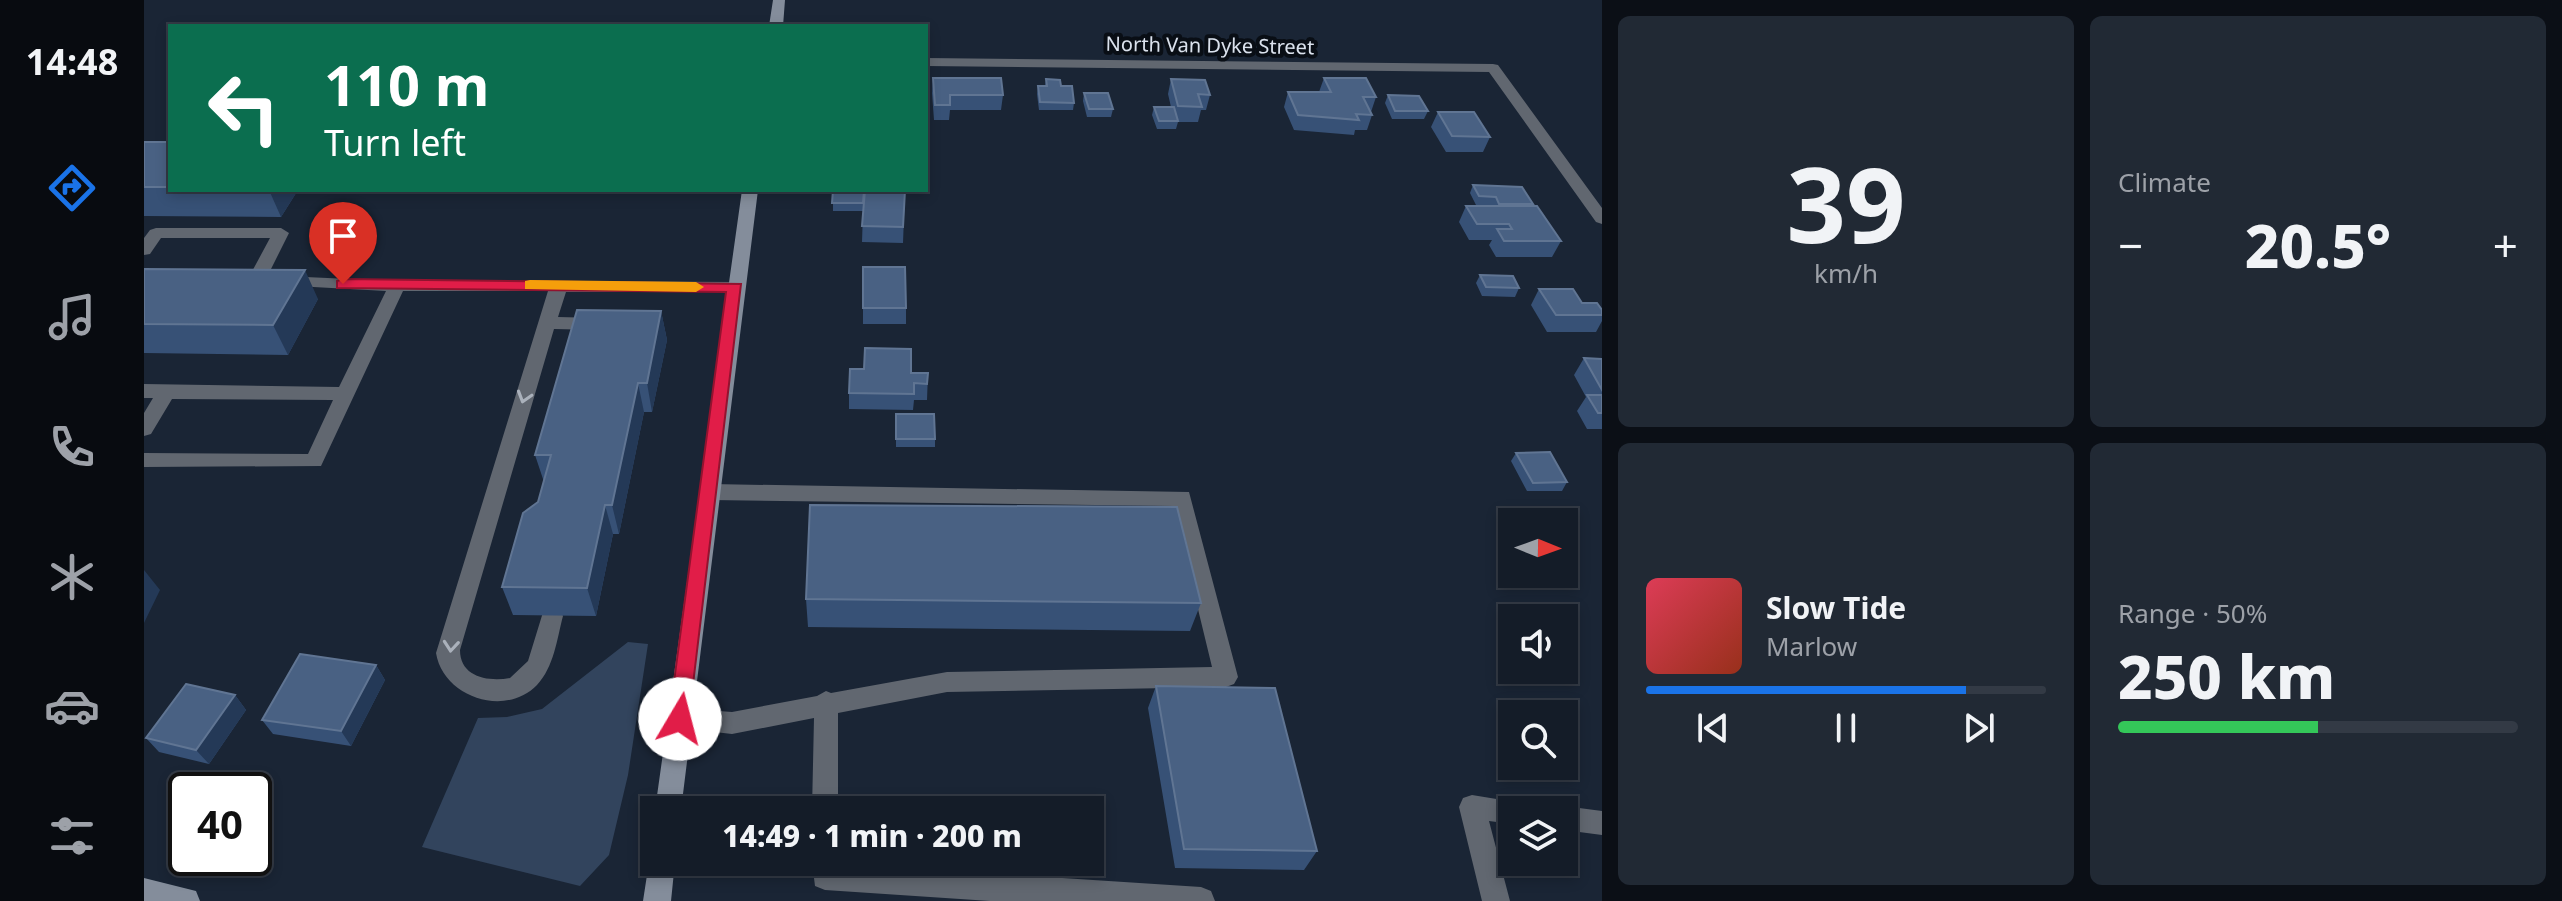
<!DOCTYPE html>
<html lang="en">
<head>
<meta charset="utf-8">
<style>
  body { margin:0; font-family:"Noto Sans",sans-serif; background:#212934; color:#f1f3f6; height:100vh; display:flex; flex-direction:column; font-size:30px; white-space:nowrap }
  * { box-sizing:border-box; margin:0 }
  p { font-size:26px; color:#9da1a8 }
  .icon { flex:none; width:44px; height:44px; fill:none; stroke:currentColor; stroke-width:2; stroke-linecap:round; stroke-linejoin:round }
  .map { position:relative; flex:1; overflow:hidden }
  .side { display:flex; flex-direction:column; gap:16px; padding:16px; background:#0b0f16; width:960px }
  .side>* { flex:none }
  .hud { position:absolute; left:24px; top:24px; width:760px; height:168px; border-radius:0px; box-shadow:0 4px 12px #0003,0 0 0 2px #333a45; background:#0b6e4f; color:#fff; overflow:hidden }
  .needle { width:52px; rotate:91deg }
  .tools { position:absolute; left:1354px; top:508px; display:grid; gap:16px }
  .tools a { display:grid; place-items:center; width:80px; height:80px; border-radius:0px; background:#141c28; box-shadow:0 4px 12px #0003,0 0 0 2px #333a45; font-size:40px }
  .speed { position:absolute; left:24px; top:772px; display:flex; gap:16px; font-size:40px; font-weight:700; text-align:center }
  .speed>* { display:grid; place-content:center; width:104px; height:104px; border-radius:50%; background:#141c28; box-shadow:0 4px 12px #0003,0 0 0 2px #333a45; line-height:1 }
  .speed .limit { border:4px solid #111; border-radius:12px; background:#fff; color:#111 }
  .pin { position:absolute; display:grid; place-items:center; width:68px; height:68px; color:#fff; margin:-82px -34px; border-radius:50% 50% 50% 0; rotate:-45deg; box-shadow:0 0 8px #0007 }
  .pin .icon { rotate:45deg }
  .me { position:absolute; width:88px; margin:-44px; rotate:8deg; stroke-linejoin:round; filter:drop-shadow(0 0 6px #0008) }
  .turn { display:flex; align-items:center; gap:28px; height:168px; padding:0 24px; font-size:36px }
  .turn .icon { width:104px; height:104px; stroke-width:2.5 }
  .turn b { display:block; font-size:56px; line-height:68px }
  .big { font-size:60px; font-weight:800; line-height:1.1 }
  .side .tile { flex:1; display:flex; flex-direction:column; justify-content:center; gap:12px; min-width:0; padding:0 28px; border-radius:12px; background:#212934 }
  .side .dial { align-items:center; gap:0 }
  .dial b { font-size:104px; line-height:1 }
  .song { display:flex; align-items:center; gap:24px }
  .cover { width:96px; height:96px; border-radius:12px; background:linear-gradient(135deg,hsl(350 70% 55%),hsl(10 70% 35%)) }
  .played { height:8px; border-radius:4px; background:linear-gradient(90deg,#1a73e8 80%,#333a45 80%) }
  .keys { display:flex; justify-content:space-around; direction:ltr }
  .heat { display:flex; justify-content:space-between; align-items:center; font-size:44px; direction:ltr }
  .charge { height:12px; border-radius:6px; background:linear-gradient(90deg,#34c759 50%,#333a45 0) }
  .side .tiles { flex:1; display:grid; gap:16px; grid-template-columns:repeat(2,1fr) }
  .trip { position:absolute; left:496px; top:796px; width:464px; height:80px; border-radius:0px; background:#141c28; box-shadow:0 4px 12px #0003,0 0 0 2px #333a45; font-weight:800; line-height:80px; text-align:center }
  main { display:flex; flex:1; min-height:0 }
  .tab-bar { display:flex; flex-direction:column; width:144px; justify-content:space-around; align-items:center; background:#080b10; color:#9da1a8 }
  .tab-bar .icon { width:56px; height:56px }
  .tab-bar .selected { color:#1a73e8 }
  .tab-bar b { font-size:36px; color:#f1f3f6 }
  .map>svg:first-child { display:block }
</style>
</head>
<body>
<main>
<nav class="tab-bar">
<b>14:48</b>
<svg class="icon selected" aria-label="directions" viewBox="0 0 24 24"><path d="M12 3l9 9-9 9-9-9zM9 14v-3h6M13 9l2 2-2 2"/></svg>
<svg class="icon" aria-label="music" viewBox="0 0 24 24"><path d="M9 18V5l10-2v13"/><circle cx="6" cy="18" r="3"/><circle cx="16" cy="16" r="3"/></svg>
<svg class="icon" aria-label="phone" viewBox="0 0 24 24"><path d="M5 4h4l2 5-3 2q2 4 5 5l2-3 5 2v4C11 20 4 13 5 4z"/></svg>
<svg class="icon" aria-label="climate" viewBox="0 0 24 24"><path d="M12 3v18M4 7l16 10M4 17L20 7"/></svg>
<svg class="icon" aria-label="car" viewBox="0 0 24 24"><path d="M5 17H2v-5l4-1 3-4h7l3 4 3 1v5h-3M9 17h6M6 11h13"/><circle cx="7" cy="17" r="2"/><circle cx="17" cy="17" r="2"/></svg>
<svg class="icon" aria-label="filters" viewBox="0 0 24 24"><path d="M4 7h16M4 17h16"/><circle cx="9" cy="7" r="2"/><circle cx="15" cy="17" r="2"/></svg>
</nav>
<div class="map">
<svg width="1458" height="901" viewBox="0 0 1458 901">
  <rect width="100%" height="100%" fill="#1a2535"/>
  <path fill="#32445d" d="M484 642 504 644 484 775 465 855 436 886 278 847 334 718 363 717 398 709Z"/>
  <g fill="none" stroke-linecap="round" stroke-linejoin="round">
    <path fill="#616770" fill-rule="evenodd" d="M12 228H137L145 233 122 279 113 284 104 279 126 238H17L6 254 0 255V238L6 230Z
      M139 276 228 280 591 282 600 287 591 292H422L414 317 455 318 464 324 455 330 410 329 316 650C316 677 344 682 366 678L384 661 400 609 408 607 416 609 419 616C413 639 410 667 393 685 361 718 299 697 292 653L404 291H259L177 466 0 467V453L164 454 189 400 28 399 7 434 0 436V413L9 398H0V384L195 387 242 291 133 285 130 281Z
      M567 484 1045 492 1094 677 1090 684 1082 687 803 692 694 713V810H668L670 718 588 734 527 727 524 719 527 711 536 708 588 712 673 696 682 691 687 693 803 672 1068 667 1029 506 567 500 560 498 557 492 560 486Z
      M1328 795 1377 803 1380 810H1368V824L1345 821 1366 901H1338L1315 807 1319 798Z
      M1420 806 1458 811V835L1420 830V810H1410Z
      M668 862 1057 887 1067 891 1071 901H846L681 890 671 886Z"/>
    <path fill="#616770" fill-rule="evenodd" d="M782 58 1349 64 1354 65 1458 208V224L1452 222 1345 72 782 66Z"/>
    <path fill="#848d9b" fill-rule="evenodd" d="M629 0H641L639 26H625Z
      M598 190H614L537 810H511Z
      M510 852V862H531L527 901H499L505 862Z
      M0 878 52 891 56 901H0Z"/>
  </g>
  <path fill="#375176" d="M789 78 859 95 857 110H806L805 120H790L788 93Z
    M1180 78 1232 97 1227 112 1228 115 1223 130H1211L1210 135 1150 130 1140 107 1144 92H1175Z
    M902 79 917 86 930 103 929 110H895L893 94 894 86H901Z
    M1027 79 1066 95 1062 110H1057L1054 122H1034L1032 129H1013L1008 115 1010 107H1027L1024 94Z
    M940 93 969 109 967 117H943L939 101Z
    M1244 95 1284 111 1280 119H1248L1241 103Z
    M1294 112 1346 137 1339 152H1302L1287 127Z
    M0 142H26V190H154L137 217 0 216Z
    M1329 185 1389 204 1388 206 1417 241 1408 257H1352L1345 245 1348 240H1325L1315 222 1322 206H1349L1348 205H1332L1326 193Z
    M689 190H720L719 211 761 190 759 243 718 242 719 211H689Z
    M719 267 762 308V324H719Z
    M0 269 174 299 144 355 0 353Z
    M1336 275 1375 288 1371 297 1338 296 1332 283Z
    M1395 289 1458 310V321L1452 332H1403L1387 305Z
    M517 311 523 340 508 412H500L475 534H469L452 616 369 615 358 587 394 502 400 482 391 455Z
    M1440 358 1458 359V429H1443L1433 411 1442 397 1430 375Z
    M720 369 784 373 783 400H770L769 410 705 409V393Z
    M752 414 791 439V447H752Z
    M1372 453 1423 482 1418 491H1383L1367 461Z
    M662 599 1057 603 1046 631 664 627Z
    M232 665 241 680 207 746 129 734 118 720Z
    M1012 686 1173 851 1160 870 1031 868 1004 708Z
    M91 695 102 710 65 764 15 752 2 738Z"/>
  <path fill="#243957" d="M125 190H154L137 217Z
    M161 270 174 299 144 355 129 325Z
    M517 311 523 340 508 412 503 383Z
    M494 383 500 412 475 534 468 505Z
    M461 505 469 534 452 616 443 588Z
    M0 570 16 590 0 623Z
    M232 665 241 680 207 746 197 731Z
    M91 695 102 710 65 764 52 750Z"/>
  <path fill="#496183" stroke="#607593" stroke-width="2" d="M789 78H857L859 95H806V105H791Z
    M1180 78H1222L1232 97H1219L1228 115 1212 114 1215 120 1154 115 1144 92H1187Z
    M902 79 916 80 917 86H928L930 103 896 102 894 86H903Z
    M1027 79 1061 80 1066 95 1054 94 1058 107 1034 106Z
    M940 93H964L969 109H945Z
    M1244 95 1275 96 1284 111H1251Z
    M1010 107H1030L1034 121H1015Z
    M1294 112H1330L1346 137 1308 136Z
    M0 142H26V187H0Z
    M1329 185 1378 187 1389 204H1355L1352 197 1335 196Z
    M689 190H720L719 203H688Z
    M721 190H761L759 227 718 226Z
    M1322 206H1393L1417 241H1360L1353 229H1368L1365 224H1333Z
    M719 267H761L762 308H719Z
    M0 269 161 270 129 325 0 324Z
    M1336 275 1369 276 1375 288 1342 287Z
    M1395 289H1429L1438 303H1453L1458 310V315H1412Z
    M433 310 517 311 503 383H494L468 505H461L443 588 358 587 379 513 394 502 407 455H391Z
    M721 348 767 349V373H784L783 384 770 383V394L705 393 706 369H720Z
    M1440 358 1458 359V390Z
    M1443 395H1458V413H1454Z
    M752 414H790L791 439H752Z
    M1406 452 1423 482 1389 483 1372 453Z
    M666 505 1033 507 1057 603 662 599Z
    M156 654 232 665 197 731 118 720Z
    M42 684 91 695 52 750 2 738Z
    M1012 686 1131 688 1173 851 1040 849Z"/>
  <defs><path id="oneway-chevron" d="M-2-3.5L2.5 0L-2 3.5" fill="none" stroke-width="1.6" stroke-linecap="round" stroke-linejoin="round" transform="scale(2)"/></defs>
  <g stroke="#aab1bb">
    <use href="#oneway-chevron" transform="translate(380 397) rotate(107)"/>
    <use href="#oneway-chevron" transform="translate(307 646) rotate(95)"/>
  </g>
  <path fill="#e11d48" stroke="#92132f" stroke-width="2" d="M199 279 597 284 544 726 536 729 528 726 525 719 582 292 193 288V281Z"/>
  <path fill="#f59e0b" d="M386 280 552 282 560 287 552 292 381 289V281Z"/>
  <g text-anchor="middle" dominant-baseline="central" stroke-width="8" stroke-linejoin="round" paint-order="stroke">
    <g font-size="20" fill="#dbe2ed" stroke="#090e15">
      <text transform="translate(1066 45) rotate(1)">North Van Dyke Street</text>
    </g>
  </g>
</svg>
<div class="tools">
<a><svg class="needle" viewBox="-14 -14 28 28"><path d="M0-13l5 13h-10z" fill="#e53935"/><path d="M0 13l5-13h-10z" fill="#9da1a8"/></svg></a>
<a><svg class="icon" aria-label="sound" viewBox="0 0 24 24"><path d="M4 9h4l5-4v14l-5-4H4zM17 9q2 3 0 6"/></svg></a>
<a><svg class="icon" aria-label="search" viewBox="0 0 24 24"><circle cx="10" cy="10" r="6"/><path d="M15 15l6 6"/></svg></a>
<a><svg class="icon" aria-label="layers" viewBox="0 0 24 24"><path d="M12 4l9 5-9 5-9-5zM3 14l9 5 9-5"/></svg></a>
</div>
<div class="speed"><div class="limit">40</div></div>
<div class="pin" style="left:199px;top:284px;background:#d93025"><svg class="icon" aria-label="arrive" viewBox="0 0 24 24"><path d="M6 21V4h12l-3 4 3 4H6"/></svg></div>
<svg class="me" style="left:536px;top:719px" viewBox="-20 -20 40 40"><circle r="19" fill="#fff"/><path d="M0-13L10 11 0 6-10 11z" fill="#e11d48"/></svg>
<div class="trip">14:49 · 1 min · 200 m</div>
<div class="hud">
<div class="turn"><svg class="icon" aria-label="left" viewBox="0 0 24 24"><path d="M17 20v-9H6M10 6l-5 5 5 5"/></svg><div><b>110 m</b>Turn left</div></div>
</div>
</div>
<section class="side">
<div class="tiles">
<div class="tile dial"><b>39</b><p>km/h</p></div>
<div class="tile"><p>Climate</p>
<div class="heat"><a>−</a><b class="big">20.5°</b><a>+</a></div>
</div>
<div class="tile">
<div class="song"><i class="cover"></i><div><b>Slow Tide</b><p>Marlow</p></div></div>
<div class="played"></div>
<div class="keys"><svg class="icon" aria-label="previous" viewBox="0 0 24 24"><path d="M18 5L8 12l10 7zM5 5v14"/></svg><svg class="icon" aria-label="pause" viewBox="0 0 24 24"><path d="M8 5v14M16 5v14"/></svg><svg class="icon" aria-label="next" viewBox="0 0 24 24"><path d="M6 5l10 7-10 7zM19 5v14"/></svg></div>
</div>
<div class="tile"><p>Range · 50%</p><b class="big">250 km</b><div class="charge"></div></div>
</div>
</section>
</main>
</body>
</html>
